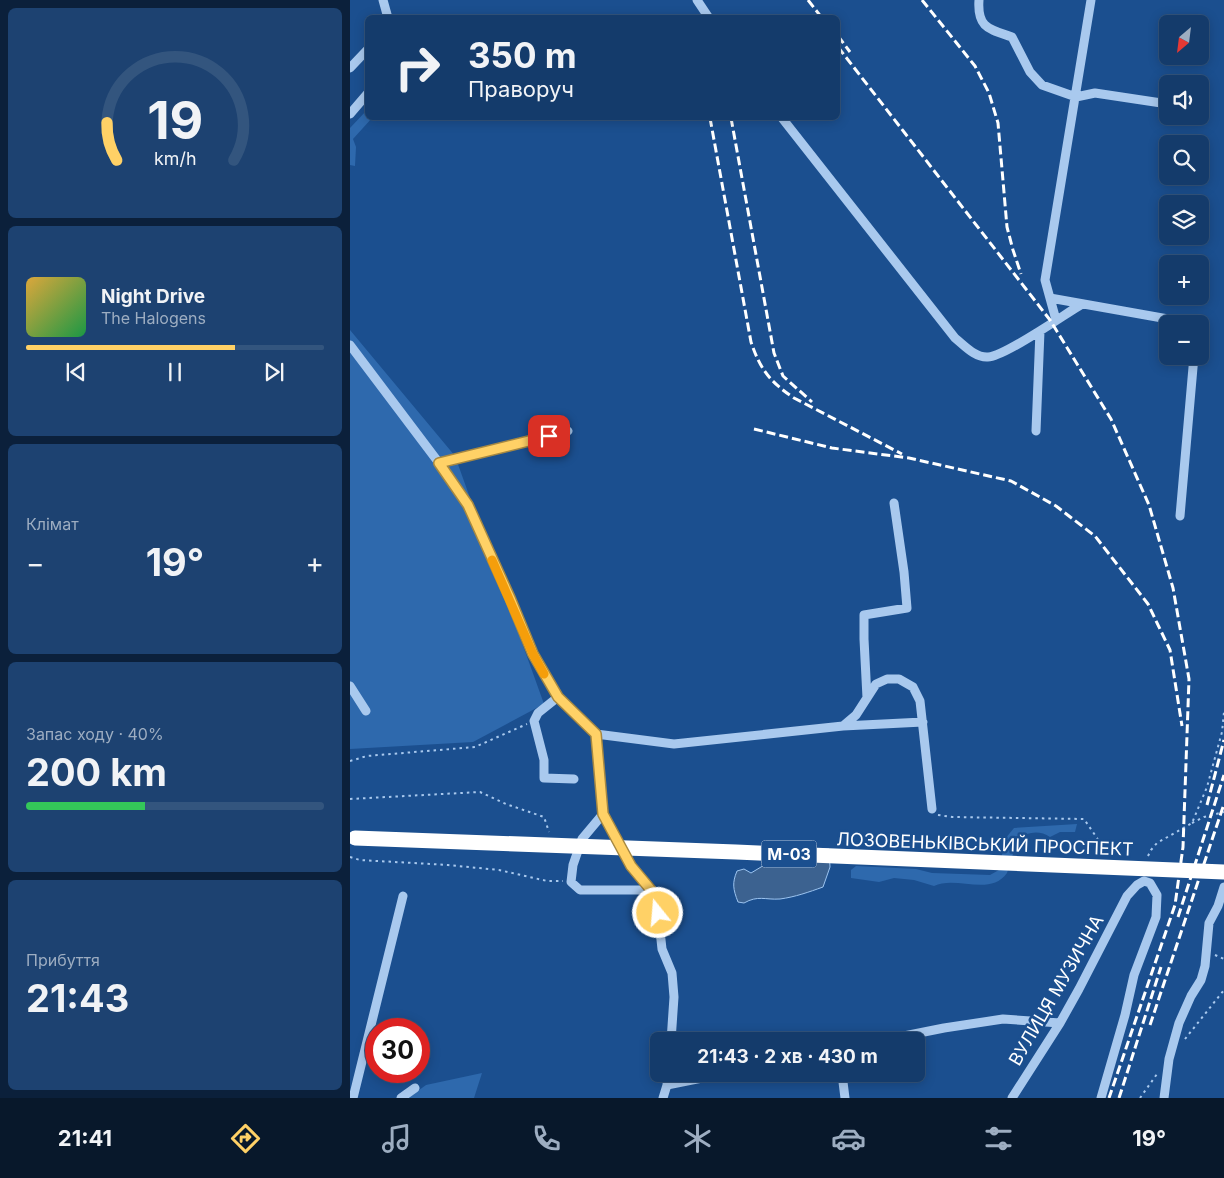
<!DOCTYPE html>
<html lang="uk">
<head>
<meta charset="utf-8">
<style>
  body { margin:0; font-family:Inter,sans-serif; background:#1d4271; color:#f1f3f6; height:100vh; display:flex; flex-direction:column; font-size:19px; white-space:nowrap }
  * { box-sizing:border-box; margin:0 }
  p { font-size:16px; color:#9dadc1 }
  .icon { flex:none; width:28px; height:28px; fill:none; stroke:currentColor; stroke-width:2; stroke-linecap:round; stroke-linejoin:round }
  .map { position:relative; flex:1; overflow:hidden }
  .details { display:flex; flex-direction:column; gap:8px; padding:8px; background:#0b203b; width:350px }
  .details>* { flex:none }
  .top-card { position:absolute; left:15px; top:15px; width:475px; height:105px; border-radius:8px; box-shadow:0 2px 12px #0003,0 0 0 1px #33557e; background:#143b6b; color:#f1f3f6; overflow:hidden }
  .needle { width:32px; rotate:208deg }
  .tools { position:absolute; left:809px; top:15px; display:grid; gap:10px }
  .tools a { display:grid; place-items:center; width:50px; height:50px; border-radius:8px; background:#143b6b; box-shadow:0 2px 12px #0003,0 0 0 1px #33557e; font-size:25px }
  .speed { position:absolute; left:15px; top:1018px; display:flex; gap:10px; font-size:25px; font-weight:700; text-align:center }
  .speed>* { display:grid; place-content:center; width:65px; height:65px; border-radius:50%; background:#143b6b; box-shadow:0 2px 12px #0003,0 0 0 1px #33557e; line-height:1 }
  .speed .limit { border:8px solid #d22; background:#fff; color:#111 }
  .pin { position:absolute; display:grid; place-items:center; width:42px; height:42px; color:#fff; margin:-21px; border-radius:10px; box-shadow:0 2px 8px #0006 }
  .me { position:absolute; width:55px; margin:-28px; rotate:343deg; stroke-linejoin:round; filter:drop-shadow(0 0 4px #0008) }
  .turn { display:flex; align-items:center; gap:18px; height:105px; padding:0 20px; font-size:22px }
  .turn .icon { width:65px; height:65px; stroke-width:2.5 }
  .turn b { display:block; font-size:35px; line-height:42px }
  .big { font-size:38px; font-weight:700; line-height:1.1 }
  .details .widget { flex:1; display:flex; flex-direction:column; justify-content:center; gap:8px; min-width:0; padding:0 18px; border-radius:8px; background:#1d4271 }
  .details .dial { align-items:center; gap:0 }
  .dial svg { height:130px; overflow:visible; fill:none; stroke:#33557e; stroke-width:7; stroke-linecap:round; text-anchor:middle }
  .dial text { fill:#f1f3f6; stroke:none }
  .song { display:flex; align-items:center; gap:15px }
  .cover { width:60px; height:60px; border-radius:8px; background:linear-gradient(135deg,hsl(40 70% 55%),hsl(140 70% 35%)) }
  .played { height:5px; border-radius:2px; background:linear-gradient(90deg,#ffd166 70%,#33557e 70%) }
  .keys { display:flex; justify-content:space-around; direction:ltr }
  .heat { display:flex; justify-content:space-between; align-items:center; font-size:28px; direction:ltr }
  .charge { height:8px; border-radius:4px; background:linear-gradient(90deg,#34c759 40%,#33557e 0) }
  .trip { position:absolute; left:300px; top:1032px; width:275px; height:50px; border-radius:8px; background:#143b6b; box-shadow:0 2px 12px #0003,0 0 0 1px #33557e; font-weight:700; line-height:50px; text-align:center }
  .menu { display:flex; height:80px; justify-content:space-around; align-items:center; background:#08182b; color:#9dadc1 }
  .menu .icon { width:35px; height:35px }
  .menu .on { color:#ffd166 }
  .menu b { font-size:22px; color:#f1f3f6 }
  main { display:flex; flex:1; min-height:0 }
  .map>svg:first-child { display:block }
</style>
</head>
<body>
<main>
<section class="details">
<div class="widget dial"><svg viewBox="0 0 100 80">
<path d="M14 69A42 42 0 1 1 86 69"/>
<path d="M14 69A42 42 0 0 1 8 46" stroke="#ffd166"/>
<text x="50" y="56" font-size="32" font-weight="700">19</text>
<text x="50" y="72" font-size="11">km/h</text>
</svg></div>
<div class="widget">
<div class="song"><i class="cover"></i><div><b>Night Drive</b><p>The Halogens</p></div></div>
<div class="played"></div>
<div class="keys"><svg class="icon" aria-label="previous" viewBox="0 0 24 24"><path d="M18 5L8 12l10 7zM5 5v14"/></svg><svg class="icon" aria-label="pause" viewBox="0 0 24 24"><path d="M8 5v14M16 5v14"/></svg><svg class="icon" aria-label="next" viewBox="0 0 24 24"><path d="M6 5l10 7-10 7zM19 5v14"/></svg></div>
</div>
<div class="widget"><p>Клімат</p>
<div class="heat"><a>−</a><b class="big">19°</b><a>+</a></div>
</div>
<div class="widget"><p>Запас ходу · 40%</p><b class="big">200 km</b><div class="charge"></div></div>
<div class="widget"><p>Прибуття</p><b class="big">21:43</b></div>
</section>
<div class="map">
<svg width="874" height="1098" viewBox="0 0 874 1098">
  <rect width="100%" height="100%" fill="#1b4f8f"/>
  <path fill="#2e69ad" d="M17 110 18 118H22L3 139 6 147 5 166 0 165V128Z
    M0 330 105 456 194 704 123 742 0 749Z
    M727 824 725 832H710L700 837C690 830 678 832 668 838L657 873C640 897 606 875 584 886L564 880 544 878 529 882 501 878V870L506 866 566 869 582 873 640 875 649 870 655 839 664 828Z
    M132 1073 124 1098H58L76 1085Z"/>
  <path fill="#3c6290" stroke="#9cc4f0" d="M438 848 479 849 480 867 473 887C459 892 445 897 430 899 415 900 408 895 394 903L388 902C383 889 382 883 387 871L394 869 401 873 426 858Z"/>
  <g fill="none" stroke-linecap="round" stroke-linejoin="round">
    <path stroke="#a9c9ee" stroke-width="2" stroke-dasharray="2.5 4" stroke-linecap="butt" d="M0 761 17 756 125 747 177 724
      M0 799 130 792 156 804 194 817 199 832
      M588 815 602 817 734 819 747 838 754 855
      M842 823 854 817 874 812
      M798 856 801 850 807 843 842 823 857 787 872 732 874 712
      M0 857 10 860 98 865 149 870 197 881H213
      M865 955 874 959
      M835 1039 874 990
      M790 1098 807 1074"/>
    <path stroke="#a9c9ee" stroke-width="9" d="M33 0 38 18
      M347 0 359 18
      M629 0C627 28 639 29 662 37L680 72 692 85 726 97 745 93 818 104
      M0 68 18 49
      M0 114 18 93
      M432 118 605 338C614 345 625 358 638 357 654 357 715 314 732 304
      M700 298 818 319 825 324
      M706 320 695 280 741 0
      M0 345 89 463 118 505 160 598 183 654 208 697 246 734 324 744 493 726 573 722
      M686 431 690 331
      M89 463 218 431
      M830 516 844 356
      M0 686 16 711
      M208 697 188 713 184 721 194 760V778L224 779
      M517 698 514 639V615L557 608 554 572 544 503
      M493 726 506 715 526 684 537 679H549L563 687 570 701 582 809
      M246 734 253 814 281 867 301 890 307 903 312 949 322 973 324 997 321 1041
      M253 814 232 839 223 865 221 882 230 890H301
      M529 1041 594 1028 653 1019 710 1023
      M492 1074 495 1098
      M317 1085 372 1074
      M3 1098 53 896
      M51 1098 65 1088
      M313 1098 317 1085 318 1074
      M662 1098 710 1023 729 989 777 896 787 885 794 881 800 883 807 895 806 917 784 975 775 1015 751 1098
      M814 1098 819 1059 829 1023 841 996 851 980 855 966 859 923 868 906 874 887"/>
    <path stroke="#fff" stroke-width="3" stroke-dasharray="9 4" stroke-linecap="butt" d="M458 0 472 18
      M572 0 625 66 639 93 648 123 657 227 663 250 671 274
      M488 36 500 52
      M488 47 700 320 761 419 799 505 823 588 839 679 833 847 825 905 759 1098
      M360 118 401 342C410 369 420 382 444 398L552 454
      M381 118 424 353 433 376 462 402
      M404 429 482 448 559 458 661 481 706 506 745 536 798 604 820 650 832 726
      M857 805 874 740
      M828 917 874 775
      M800 1025 874 804
      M769 1098 811 967"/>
    <path stroke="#fff" stroke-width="15" d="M5 838 386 852 874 872"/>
  </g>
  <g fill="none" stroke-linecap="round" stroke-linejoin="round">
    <g stroke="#a68842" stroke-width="12">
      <path id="route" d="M199 436 89 463 118 505 160 598 183 654 208 697 246 734 253 814 281 866 301 890 307 903 308 913"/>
    </g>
    <use href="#route" stroke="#ffd166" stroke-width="9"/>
    <path stroke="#f59e0b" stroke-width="9" d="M142 560 183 654 194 674"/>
  </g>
  <g text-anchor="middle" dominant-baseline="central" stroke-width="5" stroke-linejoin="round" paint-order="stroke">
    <rect fill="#1b4f8f" stroke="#bbcadd" stroke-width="1" x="411.5" y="840.5" width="55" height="27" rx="4"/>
    <g font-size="16" font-weight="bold" fill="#fff">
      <text x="439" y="854">М-03</text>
    </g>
    <g font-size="18" fill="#fff" stroke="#1b4f8f">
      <text transform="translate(635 844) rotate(2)">ЛОЗОВЕНЬКІВСЬКИЙ ПРОСПЕКТ</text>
      <text transform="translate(706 990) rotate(-60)">ВУЛИЦЯ МУЗИЧНА</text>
    </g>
  </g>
</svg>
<div class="tools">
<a><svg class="needle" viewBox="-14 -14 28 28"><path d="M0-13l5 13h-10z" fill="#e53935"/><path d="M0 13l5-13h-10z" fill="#9dadc1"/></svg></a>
<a><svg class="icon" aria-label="sound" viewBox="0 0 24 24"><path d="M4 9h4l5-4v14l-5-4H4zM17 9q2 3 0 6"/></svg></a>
<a><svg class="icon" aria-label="search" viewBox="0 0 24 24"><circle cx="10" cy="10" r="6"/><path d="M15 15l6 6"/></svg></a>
<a><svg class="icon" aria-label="layers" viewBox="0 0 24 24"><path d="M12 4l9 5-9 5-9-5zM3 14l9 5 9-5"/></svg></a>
<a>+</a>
<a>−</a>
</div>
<div class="speed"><div class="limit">30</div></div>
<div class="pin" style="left:199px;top:436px;background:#d93025"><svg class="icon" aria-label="arrive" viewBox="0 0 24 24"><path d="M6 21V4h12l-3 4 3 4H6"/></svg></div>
<svg class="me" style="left:308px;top:913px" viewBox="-20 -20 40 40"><circle r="17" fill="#ffd166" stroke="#fff" stroke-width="3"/><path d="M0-11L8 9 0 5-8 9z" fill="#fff"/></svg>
<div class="trip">21:43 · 2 хв · 430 m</div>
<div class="top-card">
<div class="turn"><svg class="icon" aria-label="right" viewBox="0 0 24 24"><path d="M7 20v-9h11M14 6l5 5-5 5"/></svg><div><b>350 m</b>Праворуч</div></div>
</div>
</div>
</main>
<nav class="menu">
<b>21:41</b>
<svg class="icon on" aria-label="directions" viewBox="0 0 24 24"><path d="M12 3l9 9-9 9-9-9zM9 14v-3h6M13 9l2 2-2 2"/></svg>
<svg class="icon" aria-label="music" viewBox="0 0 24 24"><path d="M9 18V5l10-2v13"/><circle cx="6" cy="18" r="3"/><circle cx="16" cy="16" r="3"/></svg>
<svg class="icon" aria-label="phone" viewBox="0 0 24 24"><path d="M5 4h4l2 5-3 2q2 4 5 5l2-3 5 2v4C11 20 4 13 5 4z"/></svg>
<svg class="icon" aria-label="climate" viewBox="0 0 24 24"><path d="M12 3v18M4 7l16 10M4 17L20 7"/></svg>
<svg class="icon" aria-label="car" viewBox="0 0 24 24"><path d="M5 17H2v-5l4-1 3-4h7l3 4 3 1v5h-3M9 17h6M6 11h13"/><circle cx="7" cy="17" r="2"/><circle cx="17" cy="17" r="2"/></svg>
<svg class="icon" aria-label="filters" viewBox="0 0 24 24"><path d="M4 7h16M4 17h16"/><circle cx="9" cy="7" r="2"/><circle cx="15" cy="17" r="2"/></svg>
<b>19°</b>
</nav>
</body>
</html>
